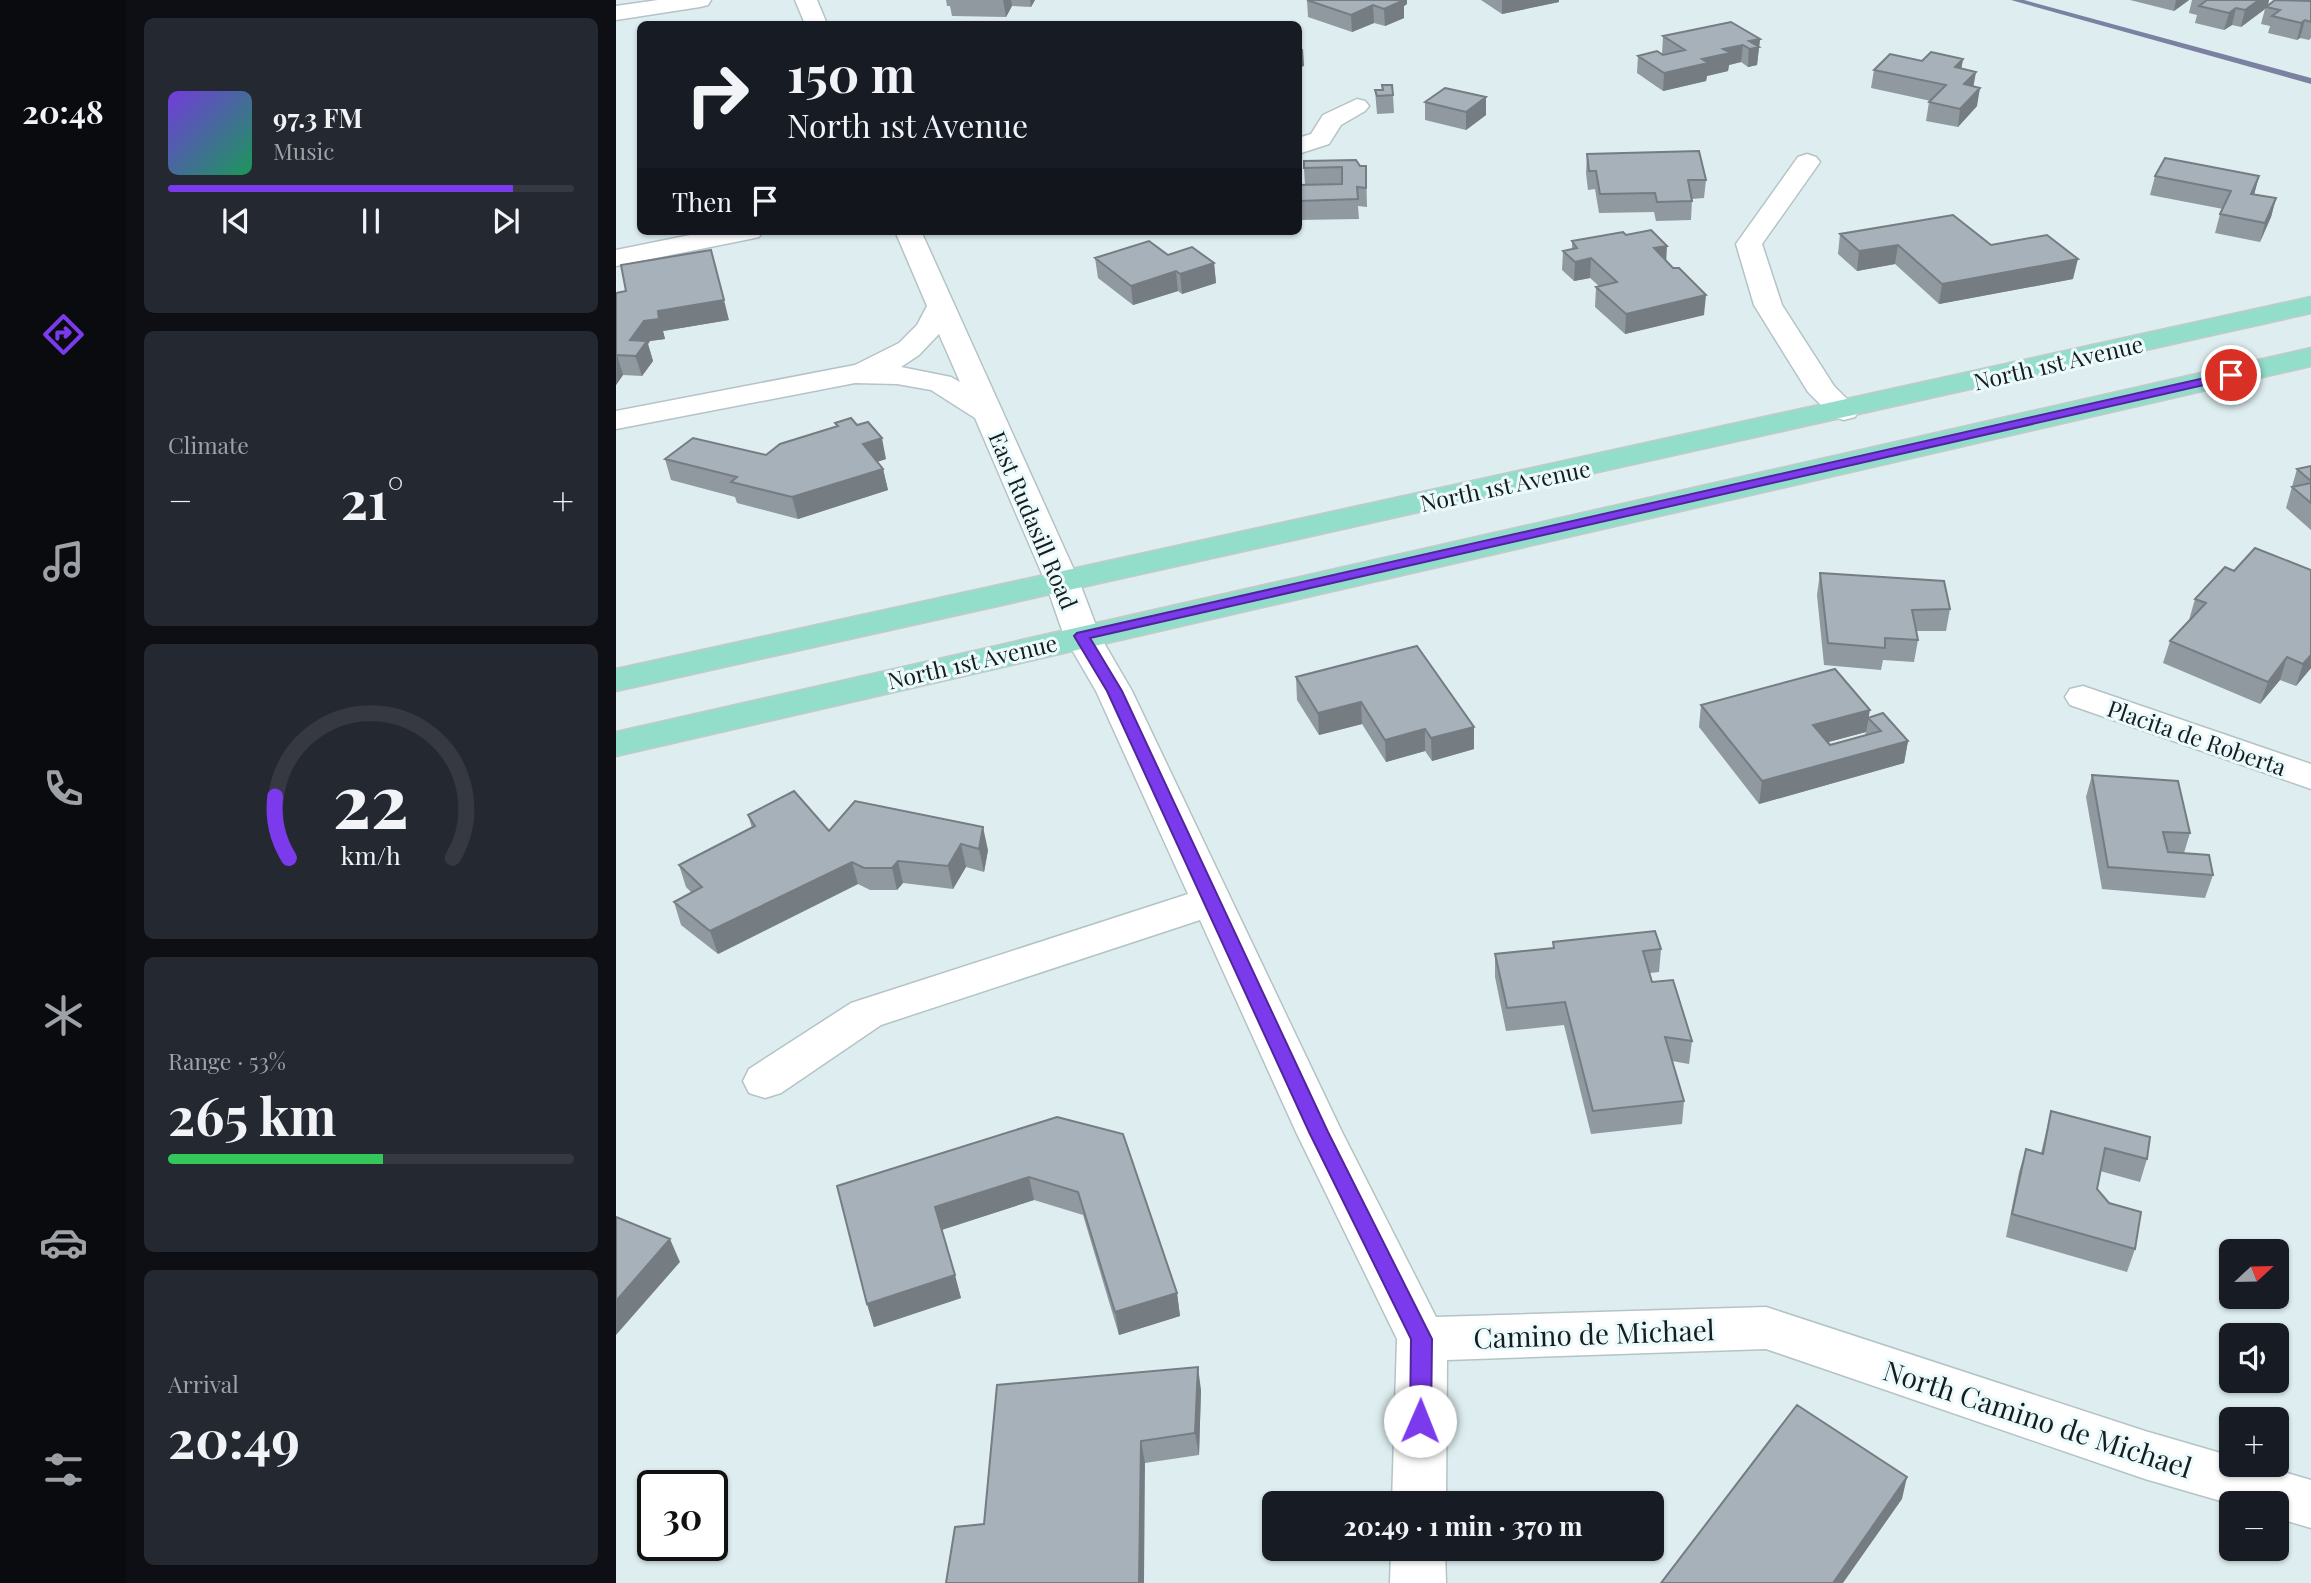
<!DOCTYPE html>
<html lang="en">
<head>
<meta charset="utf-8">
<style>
  body { margin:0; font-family:"Playfair Display",serif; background:#242831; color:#f1f3f6; height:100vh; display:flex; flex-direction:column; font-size:26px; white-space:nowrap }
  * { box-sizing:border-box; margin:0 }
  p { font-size:23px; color:#9ea1a6 }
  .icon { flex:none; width:38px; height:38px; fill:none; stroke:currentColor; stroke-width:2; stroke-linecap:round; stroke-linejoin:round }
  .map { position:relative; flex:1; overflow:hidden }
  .details { display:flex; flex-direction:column; gap:18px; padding:18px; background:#0d0f14; width:490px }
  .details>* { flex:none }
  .banner { position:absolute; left:21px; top:21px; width:665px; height:214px; border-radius:10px; box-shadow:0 2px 5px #0004; background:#171b24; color:#f1f3f6; overflow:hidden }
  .needle { width:46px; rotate:68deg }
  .tools { position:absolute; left:1603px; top:1239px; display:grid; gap:14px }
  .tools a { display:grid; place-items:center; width:70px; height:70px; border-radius:10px; background:#171b24; box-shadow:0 2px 5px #0004; font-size:35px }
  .speed { position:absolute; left:21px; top:1470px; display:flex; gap:14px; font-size:35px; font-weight:700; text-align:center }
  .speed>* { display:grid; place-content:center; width:91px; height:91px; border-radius:50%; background:#171b24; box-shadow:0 2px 5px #0004; line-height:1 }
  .speed .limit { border:4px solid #111; border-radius:10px; background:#fff; color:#111 }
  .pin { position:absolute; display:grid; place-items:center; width:60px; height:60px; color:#fff; margin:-30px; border:4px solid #fff; border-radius:50%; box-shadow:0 2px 7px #0007 }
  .me { position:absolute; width:77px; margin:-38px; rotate:1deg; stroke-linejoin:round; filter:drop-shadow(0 0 5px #0008) }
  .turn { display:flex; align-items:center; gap:24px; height:147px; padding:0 35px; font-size:32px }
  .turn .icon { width:91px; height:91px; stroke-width:2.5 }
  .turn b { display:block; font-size:49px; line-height:60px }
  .then { display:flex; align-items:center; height:66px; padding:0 35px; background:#0003; gap:14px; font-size:26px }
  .big { font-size:52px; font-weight:700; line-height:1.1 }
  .details .card { flex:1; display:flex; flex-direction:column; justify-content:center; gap:10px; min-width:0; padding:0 24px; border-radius:10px; background:#242831 }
  .details .dial { align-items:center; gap:0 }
  .dial svg { height:182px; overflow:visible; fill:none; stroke:#363941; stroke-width:7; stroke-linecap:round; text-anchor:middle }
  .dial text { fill:#f1f3f6; stroke:none }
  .song { display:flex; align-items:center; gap:21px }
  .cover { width:84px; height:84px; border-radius:10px; background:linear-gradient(135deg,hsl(260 70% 55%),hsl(150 70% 35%)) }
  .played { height:7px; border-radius:4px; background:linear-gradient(90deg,#7c3aed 85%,#363941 85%) }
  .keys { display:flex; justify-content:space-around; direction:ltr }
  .heat { display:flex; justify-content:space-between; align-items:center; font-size:38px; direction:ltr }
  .charge { height:10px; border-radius:5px; background:linear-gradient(90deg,#34c759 53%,#363941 0) }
  .trip { position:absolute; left:646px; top:1491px; width:402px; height:70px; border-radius:10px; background:#171b24; box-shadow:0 2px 5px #0004; font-weight:700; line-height:70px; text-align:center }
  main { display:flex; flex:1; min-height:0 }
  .tab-bar { display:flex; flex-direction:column; width:126px; justify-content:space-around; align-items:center; background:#090b0e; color:#9ea1a6 }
  .tab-bar .icon { width:49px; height:49px }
  .tab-bar .selected { color:#7c3aed }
  .tab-bar b { font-size:32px; color:#f1f3f6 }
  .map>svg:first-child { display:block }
</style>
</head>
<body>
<main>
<nav class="tab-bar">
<b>20:48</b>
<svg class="icon selected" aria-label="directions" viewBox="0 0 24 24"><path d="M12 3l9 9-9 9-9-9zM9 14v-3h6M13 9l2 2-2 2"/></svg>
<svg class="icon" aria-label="music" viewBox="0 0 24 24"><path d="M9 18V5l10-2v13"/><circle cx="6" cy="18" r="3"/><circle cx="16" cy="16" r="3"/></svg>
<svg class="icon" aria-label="phone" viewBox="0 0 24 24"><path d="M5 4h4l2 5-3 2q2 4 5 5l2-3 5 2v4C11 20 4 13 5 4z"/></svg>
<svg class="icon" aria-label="climate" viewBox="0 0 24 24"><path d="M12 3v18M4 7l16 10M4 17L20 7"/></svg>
<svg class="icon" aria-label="car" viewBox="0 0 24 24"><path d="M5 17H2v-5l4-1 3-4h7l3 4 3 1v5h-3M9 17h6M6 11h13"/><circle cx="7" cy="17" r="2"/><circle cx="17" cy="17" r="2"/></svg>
<svg class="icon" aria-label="filters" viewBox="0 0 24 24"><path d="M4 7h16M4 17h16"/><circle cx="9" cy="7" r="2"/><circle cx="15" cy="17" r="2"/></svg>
</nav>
<section class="details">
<div class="card">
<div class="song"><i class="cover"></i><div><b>97.3 FM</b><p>Music</p></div></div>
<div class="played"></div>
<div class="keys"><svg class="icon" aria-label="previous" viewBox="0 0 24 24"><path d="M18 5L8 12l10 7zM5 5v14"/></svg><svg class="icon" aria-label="pause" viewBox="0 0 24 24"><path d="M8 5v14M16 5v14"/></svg><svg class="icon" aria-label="next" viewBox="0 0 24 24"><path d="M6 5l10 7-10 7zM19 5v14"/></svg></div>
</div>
<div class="card"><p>Climate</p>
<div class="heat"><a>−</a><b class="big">21°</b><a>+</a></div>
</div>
<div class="card dial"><svg viewBox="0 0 100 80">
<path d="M14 69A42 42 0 1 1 86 69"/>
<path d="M14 69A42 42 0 0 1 8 42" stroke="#7c3aed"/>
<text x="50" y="56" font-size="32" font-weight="700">22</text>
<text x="50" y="72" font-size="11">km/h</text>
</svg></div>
<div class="card"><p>Range · 53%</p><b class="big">265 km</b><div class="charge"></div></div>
<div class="card"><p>Arrival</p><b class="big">20:49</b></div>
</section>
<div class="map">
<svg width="1695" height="1583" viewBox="0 0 1695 1583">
  <rect width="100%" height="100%" fill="#deeef0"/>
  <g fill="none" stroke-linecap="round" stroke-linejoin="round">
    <path fill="#7a81a1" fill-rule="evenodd" d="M1395 0H1408L1695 78V84Z"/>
    <g stroke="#b4c3c6" stroke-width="3">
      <path id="minor" d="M42 0H95L92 5 84 7 0 20V6Z
        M179 0H201L211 24H189Z
        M741 99 749 101 753 106 749 111 725 125 713 144 682 154V138L695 134 707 115Z
        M1191 154 1200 157 1204 162 1146 244 1166 305 1218 386 1243 411 1239 417 1228 420 1217 417 1192 392 1138 305 1120 244 1182 157Z
        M94 231H147L143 237 134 239 0 266V250Z
        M279 231H305L463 581 484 636 516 691 726 1132 820 1317 1150 1307 1529 1431 1615 1456V1465H1644L1695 1480V1528L1661 1518V1503L1615 1504 1529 1479 1150 1349 831 1360 830 1503H776L781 1339 680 1132 584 920 265 1025 165 1093 149 1098 133 1093 127 1081 133 1069 235 1003 572 894 480 691 448 636 429 581 359 418 315 390 281 384 239 383 0 429V411L239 365 283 343 301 325 311 306ZM323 334 344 382 335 377 285 367 303 355Z
        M1467 686 1695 764V789L1454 705 1449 697 1454 689Z
        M775 1549H829L830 1583H774Z"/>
    </g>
    <g stroke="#c7c9c9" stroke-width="3">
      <path id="major" d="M1695 297V313L0 691V669Z
        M1695 348V366L0 756V732Z"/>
    </g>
    <use href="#minor" fill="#fff" fill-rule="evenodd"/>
    <use href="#major" fill="#93ddcb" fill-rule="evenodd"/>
  </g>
  <path fill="#9098a0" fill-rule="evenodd" d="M330 0H419L415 7 396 6 390 17 336 16 334 6H331Z
    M691 0 791 4 788 6V18L769 26 758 23 736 32 692 17Z
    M865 0H943V2L886 14Z
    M1514 0H1573L1558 11Z
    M1576 0H1653L1652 6 1695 1V38L1693 40 1684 38 1681 40 1652 33 1654 26 1645 24 1649 9 1625 27 1616 25 1608 30 1579 23 1581 15 1573 13Z
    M1047 36 1144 39 1141 65 1132 67 1125 62 1113 65 1112 71 1091 76 1090 81 1047 91 1021 73 1022 56 1048 55 1046 54Z
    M1347 59 1345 69 1358 87 1361 106 1342 127 1310 121 1313 102 1315 101 1255 88 1258 70 1306 61Z
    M759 90 777 95 778 113 761 114Z
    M870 97V115L850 130 809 120V102Z
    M971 154 1090 180 1088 198 1076 199 1075 220 1040 221 1038 212 983 213 979 189 972 190 970 173Z
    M750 166 751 207 742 206 743 219 682 220V185H689L688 168Z
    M1539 176H1643L1638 194 1660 198 1655 217 1644 242 1599 233 1604 214 1607 209 1534 195Z
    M24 194V211L21 199Z
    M1224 234 1375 245 1457 279 1323 304 1279 264 1241 271 1222 254Z
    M1010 235 1050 261 1088 315 1009 334 979 307 980 287 983 286 974 278 958 281 946 270 947 251 956 249V241Z
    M552 255 598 263 600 283 566 294 562 291 517 305 482 278 479 258Z
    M0 293 113 320 47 331 49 339 34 341 32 344 37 361 26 376 7 375 0 385Z
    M219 423 270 459 261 462 267 469 272 490 182 519 121 503 119 497 55 480 49 459 150 455 220 427Z
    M1695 466V530L1670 508 1681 469Z
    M1618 571 1695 668 1680 686 1664 680 1644 704 1547 663 1554 641 1573 620 1579 599Z
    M1204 573 1334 609 1330 631H1300L1302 640 1298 662 1267 660 1265 670 1208 665 1201 595Z
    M680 677 858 727V749L816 761 809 751 770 762 746 724 703 735 681 700Z
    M1085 705 1253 717 1292 741 1288 763 1143 804 1083 727ZM1250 732 1249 735 1214 745 1212 742Z
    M1476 775 1574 833 1568 853 1597 875 1589 898 1486 889 1470 797Z
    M239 801 372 850 368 872 350 867 337 889 287 883 281 890H254L242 884 102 954 65 925 58 902 76 893 70 887 63 865 136 828 132 815 213 831Z
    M937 942 1045 949 1043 972 1034 973 1036 982 1076 1041 1073 1064 1056 1061 1068 1101 1066 1124 975 1134 948 1025 890 1031 879 977V954L937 948Z
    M1435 1111 1531 1159 1524 1182 1484 1171 1481 1189 1519 1249 1511 1272 1390 1237 1403 1172 1410 1149 1425 1153Z
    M441 1117 507 1134 561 1293 564 1316 503 1335 467 1215 418 1200 326 1230 345 1298 258 1327 251 1304 221 1186Z
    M585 1390 583 1455 529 1463 368 1524Z"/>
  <path fill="#757c82" d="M387 0H395L396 6 390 17Z
    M414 0H419L415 7Z
    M772 0H791V4L788 6V18L769 26 768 9Z
    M886 0H943V2L886 14Z
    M1560 0H1573L1558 11Z
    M1643 0H1653L1651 7H1650L1649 9 1625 27 1629 10Z
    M757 5 758 23 736 32 735 15Z
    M1620 8 1616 25 1608 30 1613 13Z
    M1689 20 1684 38 1681 40 1685 23Z
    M1144 39 1141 65 1132 67 1133 41Z
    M1127 45 1125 62 1113 65 1112 71 1091 76 1090 81 1047 91 1048 73 1107 49Z
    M687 49 688 66 682 68V50Z
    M1347 59 1344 76 1339 67Z
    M1360 72 1357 89 1348 84Z
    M1364 88 1361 106 1342 127 1344 109Z
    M870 97V115L850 130V112Z
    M1643 176 1638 195 1635 194Z
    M1660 198 1655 217 1644 242 1649 223Z
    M1282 245 1279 264 1241 271 1243 251Z
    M1051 246 1050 265 1038 248Z
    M975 258 974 278 958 281 959 262Z
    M1462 259 1457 279 1323 304 1326 284Z
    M598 263 600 283 566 294 564 274Z
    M560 271 562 291 517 305 515 286Z
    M1090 295 1088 315 1009 334 1010 314Z
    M108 300 113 320 47 331 49 339 34 341 32 344 37 361 26 376 14 340 28 321 42 311Z
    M1 355 7 375 0 385V356Z
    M266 438 270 459 251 465 247 444Z
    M267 469 272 490 182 519 176 497Z
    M1695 655V668L1680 686 1687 664Z
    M1671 657 1664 680 1644 704 1652 682Z
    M745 702 746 724 703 735 702 713Z
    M1254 710 1250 732 1194 747 1197 725Z
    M858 727V749L816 761 815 738Z
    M809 729V751L770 762 769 740Z
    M1292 741 1288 763 1143 804 1146 781Z
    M367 827 372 850 368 872 363 849Z
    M345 844 350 867 337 889 332 866Z
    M282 861 287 883 281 890 276 868Z
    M236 862 242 884 102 954 94 931Z
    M413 1177 418 1200 325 1230 319 1207Z
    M54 1239 64 1262 0 1335V1301Z
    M339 1275 345 1298 258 1327 251 1304Z
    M561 1293 564 1316 503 1335 499 1312Z
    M582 1367 585 1390 583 1455 579 1433Z
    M525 1441 529 1463 528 1583H523Z
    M1291 1477 1286 1499 1227 1583H1217Z"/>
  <path fill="#a7b1ba" stroke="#757c82" stroke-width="2" d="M691 0H788L768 9 757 5 735 15Z
    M1591 0H1643L1629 10 1620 8 1613 13 1583 6Z
    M1659 0 1695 1V22L1689 20 1685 23 1656 16 1664 10 1650 7Z
    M1115 22 1144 39 1133 41 1143 47 1134 49 1127 45 1107 49 1114 53 1086 59 1092 63 1048 73 1022 56 1041 51 1047 55 1069 50 1047 36Z
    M1315 52 1347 59 1339 67 1360 72 1348 84 1364 88 1344 109 1313 102 1330 85 1258 70 1274 54 1306 61Z
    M766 85H776L777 95 761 96 759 90H767Z
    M829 88 870 97 850 112 809 102Z
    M1083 151 1090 180H1072L1076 201 1041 202 1039 193 984 194 980 171H973L971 154Z
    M1549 158 1643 176 1635 194 1660 198 1649 223 1604 214 1615 191 1539 176Z
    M740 160 744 166H750V188L741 187 742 199 682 201V185L726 184V167L688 168V161Z
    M1337 215 1375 245 1431 235 1462 259 1326 284 1282 245 1243 251 1224 234Z
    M1035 230 1051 246 1038 248 1057 268H1063L1090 295 1010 314 980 287 1001 282 975 258 959 262 947 251 961 248 956 241 1007 232 1010 235Z
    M533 241 552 255 576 247 598 263 564 274 560 271 515 286 479 258Z
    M95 250 108 300 42 311 43 319 28 321 14 340 31 341 20 356 1 355 0 356V293L10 291 5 265Z
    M235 418 241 425 252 422 266 438 247 444 267 469 176 497 115 482 121 477 49 459 77 438 150 455 164 444 222 426 219 423Z
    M1695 466V481L1681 469Z
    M1695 483V503L1676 487Z
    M1639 548 1695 570V655L1687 664 1671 657 1652 682 1554 641 1590 603 1579 599 1609 567 1618 571Z
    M1204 573 1328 581 1334 609 1296 610 1302 640 1269 638V648L1212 643Z
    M801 646 858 727 815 738 809 729 769 740 745 702 702 713 680 677Z
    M1219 669 1254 710 1197 725 1214 745 1265 731 1252 718 1267 713 1292 741 1146 781 1085 705Z
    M1476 775 1562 781 1574 833 1547 832 1552 852 1593 855 1597 875 1492 867Z
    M178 791 213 831 239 801 367 827 363 849 345 844 332 866 282 861 276 868H248L236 862 94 931 58 902 86 887 63 865 139 826 132 815Z
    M1039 931 1045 949 1027 951 1036 982 1057 980 1076 1041 1049 1037 1068 1101 977 1111 949 1002 891 1008 879 954 938 948 937 942Z
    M1435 1111 1534 1137 1531 1159 1489 1148 1481 1189 1493 1203 1525 1212 1519 1249 1396 1214 1410 1149 1427 1154Z
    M441 1117 507 1134 561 1293 499 1312 462 1192 413 1177 319 1207 339 1275 251 1304 221 1186Z
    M0 1217 54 1239 0 1301Z
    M582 1367 579 1433 525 1441 523 1583H330L339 1527 368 1524 381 1385Z
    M1181 1405 1291 1477 1217 1583H1045Z"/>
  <path fill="#7c3aed" stroke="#51269a" stroke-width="2" d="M1615 372 1619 373V378L474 638 506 691 712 1132 816 1339 815 1421 812 1428 804 1430 797 1428 794 1421 795 1339 693 1132 491 691 458 636 461 633Z"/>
  <g text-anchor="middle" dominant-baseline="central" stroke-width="6" stroke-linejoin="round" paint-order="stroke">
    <g font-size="23" fill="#171c1d" stroke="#ebfbfd">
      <text transform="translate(1442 362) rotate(-13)">North 1st Avenue</text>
      <text transform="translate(889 485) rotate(-12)">North 1st Avenue</text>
      <text transform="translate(418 520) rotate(67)">East Rudasill Road</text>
      <text transform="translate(356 661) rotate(-13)">North 1st Avenue</text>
      <text transform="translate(1581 737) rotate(19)">Placita de Roberta</text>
    </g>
    <g font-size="28" fill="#171c1d" stroke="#ebfbfd">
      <text transform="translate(978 1333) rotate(-2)">Camino de Michael</text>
      <text transform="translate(1422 1418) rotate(18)">North Camino de Michael</text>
    </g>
  </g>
</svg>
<div class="tools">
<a><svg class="needle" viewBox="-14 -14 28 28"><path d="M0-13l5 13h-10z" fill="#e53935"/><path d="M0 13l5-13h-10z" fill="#9ea1a6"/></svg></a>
<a><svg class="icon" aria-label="sound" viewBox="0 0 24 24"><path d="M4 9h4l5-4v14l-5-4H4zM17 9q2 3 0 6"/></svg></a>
<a>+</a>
<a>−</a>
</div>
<div class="speed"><div class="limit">30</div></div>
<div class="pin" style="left:1615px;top:375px;background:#d93025"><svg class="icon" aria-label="arrive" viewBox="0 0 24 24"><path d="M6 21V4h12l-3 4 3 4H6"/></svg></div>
<svg class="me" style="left:804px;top:1421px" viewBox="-20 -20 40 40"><circle r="19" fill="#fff"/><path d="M0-13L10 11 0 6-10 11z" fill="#7c3aed"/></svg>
<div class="trip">20:49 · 1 min · 370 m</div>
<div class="banner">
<div class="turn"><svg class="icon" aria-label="right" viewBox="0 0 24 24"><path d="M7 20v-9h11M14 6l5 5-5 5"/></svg><div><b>150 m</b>North 1st Avenue</div></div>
<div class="then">Then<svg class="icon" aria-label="arrive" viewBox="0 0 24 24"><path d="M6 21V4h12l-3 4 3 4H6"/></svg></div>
</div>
</div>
</main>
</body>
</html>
